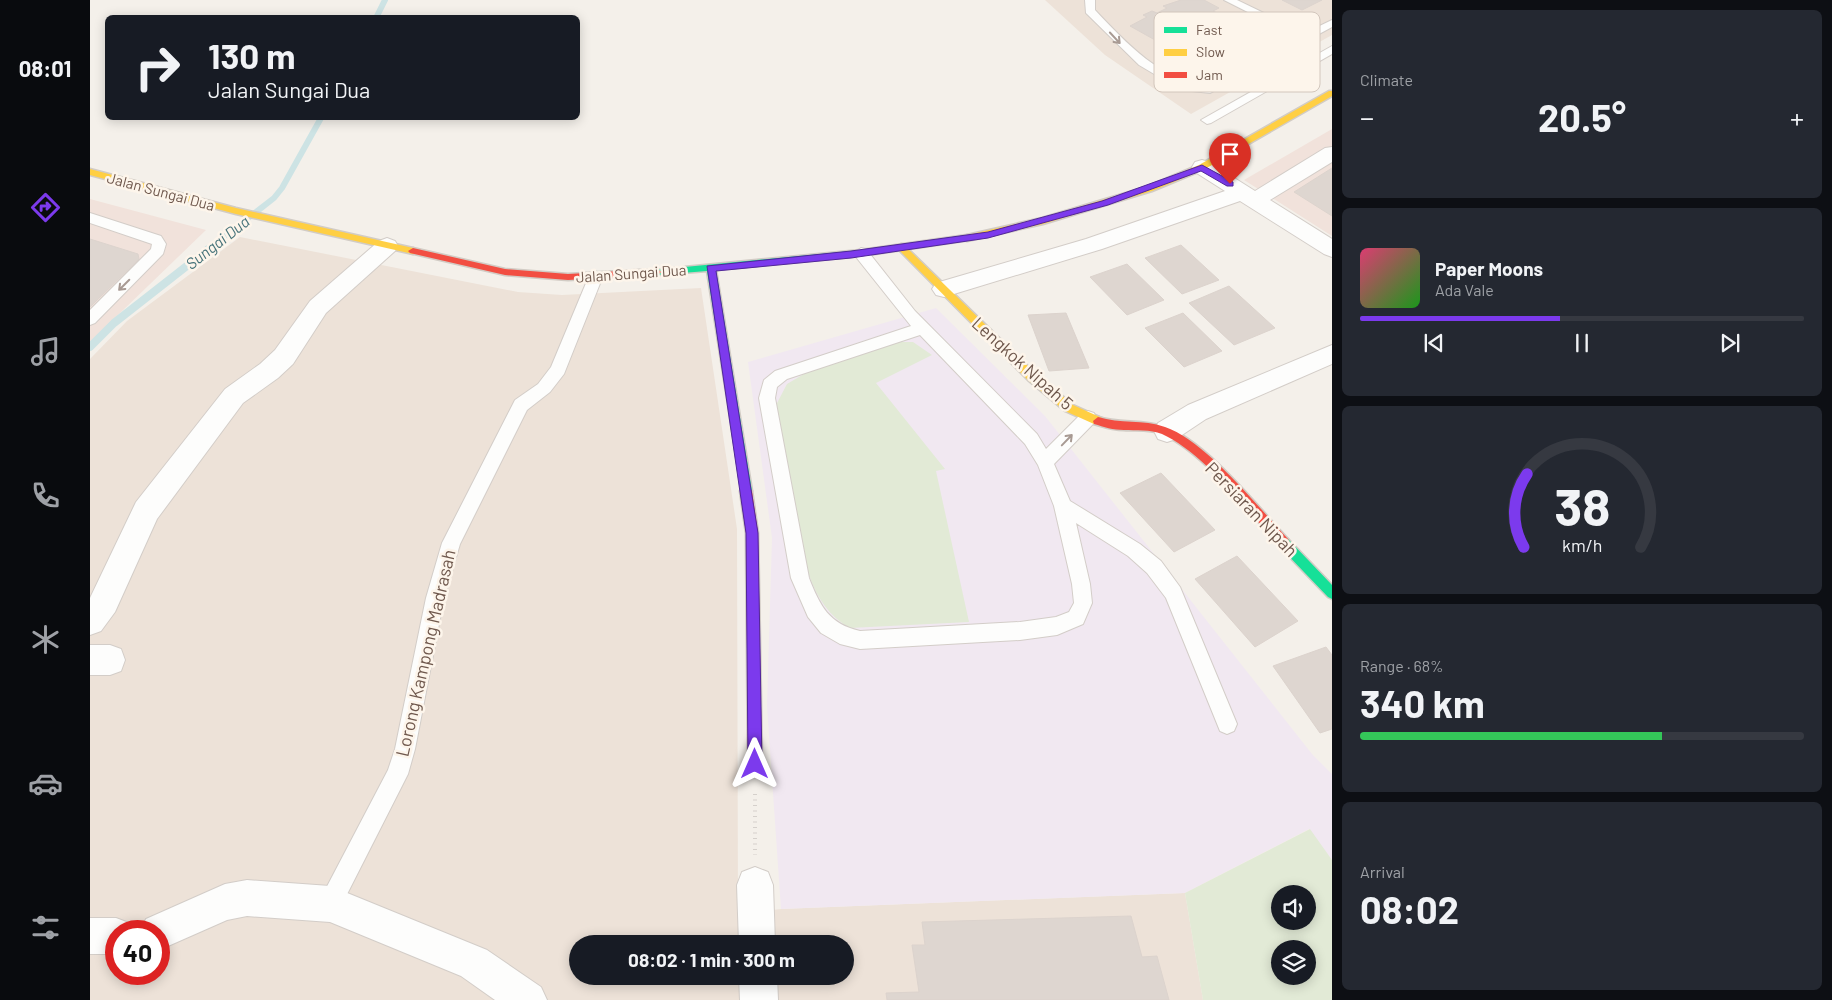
<!DOCTYPE html>
<html lang="en">
<head>
<meta charset="utf-8">
<style>
  body { margin:0; font-family:Barlow,sans-serif; background:#242831; color:#f1f3f6; height:100vh; display:flex; flex-direction:column; font-size:19px; white-space:nowrap }
  * { box-sizing:border-box; margin:0 }
  p { font-size:16px; color:#9ea1a6 }
  .icon { flex:none; width:28px; height:28px; fill:none; stroke:currentColor; stroke-width:2; stroke-linecap:round; stroke-linejoin:round }
  .map { position:relative; flex:1; overflow:hidden }
  .details { display:flex; flex-direction:column; gap:10px; padding:10px; background:#0d0f14; width:500px }
  .details>* { flex:none }
  .top-card { position:absolute; left:15px; top:15px; width:475px; height:105px; border-radius:8px; box-shadow:0 2px 12px #0003; background:#171b24; color:#f1f3f6; overflow:hidden }
  .tools { position:absolute; left:1181px; top:885px; display:grid; gap:10px }
  .tools a { display:grid; place-items:center; width:45px; height:45px; border-radius:50%; background:#171b24; box-shadow:0 2px 12px #0003; font-size:25px }
  .speed { position:absolute; left:15px; top:920px; display:flex; gap:10px; font-size:25px; font-weight:700; text-align:center }
  .speed>* { display:grid; place-content:center; width:65px; height:65px; border-radius:50%; background:#171b24; box-shadow:0 2px 12px #0003; line-height:1 }
  .speed .limit { border:8px solid #d22; background:#fff; color:#111 }
  .pin { position:absolute; display:grid; place-items:center; width:42px; height:42px; color:#fff; margin:-51px -21px; border-radius:50% 50% 50% 0; rotate:-45deg; box-shadow:0 0 5px #0007 }
  .pin .icon { rotate:45deg }
  .me { position:absolute; width:55px; margin:-28px; rotate:0deg; stroke-linejoin:round; filter:drop-shadow(0 0 4px #0008) }
  .turn { display:flex; align-items:center; gap:18px; height:105px; padding:0 20px; font-size:22px }
  .turn .icon { width:65px; height:65px; stroke-width:2.5 }
  .turn b { display:block; font-size:35px; line-height:42px }
  .big { font-size:38px; font-weight:700; line-height:1.1 }
  .details .card { flex:1; display:flex; flex-direction:column; justify-content:center; gap:8px; min-width:0; padding:0 18px; border-radius:8px; background:#242831 }
  .details .dial { align-items:center; gap:0 }
  .dial svg { height:130px; overflow:visible; fill:none; stroke:#363941; stroke-width:7; stroke-linecap:round; text-anchor:middle }
  .dial text { fill:#f1f3f6; stroke:none }
  .song { display:flex; align-items:center; gap:15px }
  .cover { width:60px; height:60px; border-radius:8px; background:linear-gradient(135deg,hsl(340 70% 55%),hsl(120 70% 35%)) }
  .played { height:5px; border-radius:2px; background:linear-gradient(90deg,#7c3aed 45%,#363941 45%) }
  .keys { display:flex; justify-content:space-around; direction:ltr }
  .heat { display:flex; justify-content:space-between; align-items:center; font-size:28px; direction:ltr }
  .charge { height:8px; border-radius:4px; background:linear-gradient(90deg,#34c759 68%,#363941 0) }
  .trip { position:absolute; left:479px; top:935px; width:285px; height:50px; border-radius:25px; background:#171b24; box-shadow:0 2px 12px #0003; font-weight:700; line-height:50px; text-align:center }
  main { display:flex; flex:1; min-height:0 }
  .dock { display:flex; flex-direction:column; width:90px; justify-content:space-around; align-items:center; background:#090b0e; color:#9ea1a6 }
  .dock .icon { width:35px; height:35px }
  .dock .current { color:#7c3aed }
  .dock b { font-size:22px; color:#f1f3f6 }
  .map>svg:first-child { display:block }
</style>
</head>
<body>
<main>
<nav class="dock">
<b>08:01</b>
<svg class="icon current" aria-label="directions" viewBox="0 0 24 24"><path d="M12 3l9 9-9 9-9-9zM9 14v-3h6M13 9l2 2-2 2"/></svg>
<svg class="icon" aria-label="music" viewBox="0 0 24 24"><path d="M9 18V5l10-2v13"/><circle cx="6" cy="18" r="3"/><circle cx="16" cy="16" r="3"/></svg>
<svg class="icon" aria-label="phone" viewBox="0 0 24 24"><path d="M5 4h4l2 5-3 2q2 4 5 5l2-3 5 2v4C11 20 4 13 5 4z"/></svg>
<svg class="icon" aria-label="climate" viewBox="0 0 24 24"><path d="M12 3v18M4 7l16 10M4 17L20 7"/></svg>
<svg class="icon" aria-label="car" viewBox="0 0 24 24"><path d="M5 17H2v-5l4-1 3-4h7l3 4 3 1v5h-3M9 17h6M6 11h13"/><circle cx="7" cy="17" r="2"/><circle cx="17" cy="17" r="2"/></svg>
<svg class="icon" aria-label="filters" viewBox="0 0 24 24"><path d="M4 7h16M4 17h16"/><circle cx="9" cy="7" r="2"/><circle cx="15" cy="17" r="2"/></svg>
</nav>
<div class="map">
<svg width="1242" height="1000" viewBox="0 0 1242 1000">
  <rect width="100%" height="100%" fill="#f4f0ea"/>
  <path fill="#ede2d8" fill-rule="evenodd" d="M955 0H1242V35L1101 114 1015 55Z
    M150 237 428 292 472 295 611 288 647 529 648 914 691 909 1095 893 1113 1000H0V359L37 321ZM26 931H69V974H26ZM488 944H755V976H488Z"/>
  <path fill="#f1e2db" d="M1242 129V236L1154 180Z
    M0 199 116 230 0 342Z"/>
  <path fill="#f1e8f1" d="M846 308 955 416 1222 754 1242 774V860L1219 829 1095 893 691 909 677 706 682 538 658 362Z"/>
  <path fill="#e2ead6" fill-rule="evenodd" d="M810 342H823L842 355 786 383 855 469 846 471 879 622 760 628C714 603 710 539 702 493 696 464 691 434 686 405L697 384 719 371Z
    M1220 829 1242 860V1000H1113L1095 893ZM1190 894H1218V921H1190ZM1190 949H1218V976H1190Z"/>
  <g fill="none" stroke-linecap="round" stroke-linejoin="round">
    <path stroke="#cde3e4" stroke-width="6" d="M286 18 295 0
      M120 248 184 198 192 188 231 118"/>
    <path stroke="#cde3e4" stroke-width="8" d="M0 347 24 323 121 247"/>
  </g>
  <path fill="#ded6d0" stroke="#dcd3cd" d="M1091 0H1114L1129 8 1123 11 1135 17 1140 15 1169 29 1152 38 1155 39 1144 45 1141 43 1131 48 1135 50 1125 55 1121 53 1104 62 1078 47 1085 43 1073 36 1065 40 1040 26 1057 17 1053 15 1062 11 1067 13 1077 8 1073 6Z
    M1192 0H1232L1212 10Z
    M1242 168V216L1204 192Z
    M0 239 48 254 49 259 0 307Z
    M1091 245 1129 280 1092 294 1055 258Z
    M1037 264 1074 300 1037 315 1000 277Z
    M1139 286 1185 328 1144 345 1099 303Z
    M976 313 999 368 959 371 938 315Z
    M1093 313 1132 351 1094 367 1055 328Z
    M1071 473 1125 530 1084 552 1030 493Z
    M1147 556 1208 621 1165 647 1105 579Z
    M1236 647 1242 655V729L1230 733 1183 666Z
    M1041 916 1052 957 1067 956 1079 1000H797L796 993 829 992 822 945H835L832 922Z"/>
  <g fill="none" stroke-linecap="round" stroke-linejoin="round">
    <g stroke="#d3cdc8" stroke-width="2">
      <path id="lane" d="M995 0H1005V10C1037 44 1070 80 1118 85L1207 37 1134 0H1147L1215 33 1242 20V27L1120 93 1102 91 1081 84 1049 65 996 13Z
        M1242 46V54L1121 123 1117 124 1111 120Z
        M0 213 71 236 76 244 73 254 5 323 0 325V310L61 249 62 244 0 223Z
        M771 248 776 249 825 311 947 434 956 449 992 413 998 411 1004 413 1006 418 1004 423 964 464 980 501 1050 544 1071 561 1090 587 1147 724 1144 731 1137 734 1130 731 1076 598 1057 573 1038 556 986 523 1000 584 1002 603 993 624 967 635 930 640 770 649 750 644 731 633 718 617 701 578 669 398 674 380 685 371 821 326 766 257 764 253ZM830 335 935 444 948 465 964 506 982 584 984 603 979 612 966 617 930 622 770 631C739 624 730 606 719 578L685 398 687 387 697 379Z
        M506 271 513 276 474 374 460 392 437 410 370 544 354 598 325 749 318 774 248 912 240 915 232 912 229 904 232 896 298 770 305 749 336 598 352 543 425 400 448 384 461 367 499 276Z"/>
    </g>
    <g stroke="#d3cdc8" stroke-width="2">
      <path id="street" d="M1242 147V162L1180 200 1242 239V257L1234 254 1150 201 1012 249 854 297 846 295 842 289 846 283 996 239 1135 191 1105 172 1102 167 1105 162 1112 160 1119 162 1165 191 1235 148Z
        M297 238 305 241 308 246 305 251 236 313 203 364 188 378 153 403 67 519 25 612 11 631 0 635V598L46 502 135 389 170 364 185 350 220 301 289 241Z
        M1242 345V364L1116 419 1086 439 1077 442 1068 439 1064 431 1068 423 1098 405Z
        M0 645H20L31 649 35 660 31 671 20 675H0Z
        M665 867 678 872 683 885 685 944H649L647 885 652 872Z
        M157 880 240 886 397 950 451 987 457 1000H405L371 976 240 922 157 916 137 920 69 950V931H51L56 919 135 884Z
        M0 918H26L39 923 42 931H26V954H0Z
        M649 976H687L688 1000H650Z"/>
    </g>
    <g stroke="#d2ccc5" stroke-width="3">
      <path id="fast" d="M877 235 880 236V240L771 256 626 270 662 491 660 494 656 496 652 494 617 271 567 275 564 274V270L771 250Z
        M1194 538 1198 539 1242 585V599L1238 597 1190 547 1188 543 1190 539Z"/>
    </g>
    <g stroke="#d2ccc5" stroke-width="3">
      <path id="slow" d="M1239 91H1242V96L1115 169 1062 191 953 224 877 241 873 238 877 235 952 218 1056 187 1109 165Z
        M0 169 146 208 323 248 328 251 323 254 146 214 0 175Z
        M811 244 814 245 946 374 983 405 1012 418 1013 421 1012 424H1004L975 411 938 380 808 249 806 247Z"/>
    </g>
    <g stroke="#d2ccc5" stroke-width="3">
      <path id="jam" d="M323 248 415 269 478 274 567 269 572 272 567 275 478 280 415 275 320 253 318 251Z
        M1008 417C1030 424 1053 419 1075 427 1115 440 1169 508 1198 539L1200 543 1198 547 1194 548 1190 547C1159 512 1114 453 1072 434 1060 429 1046 431 1034 430 1023 430 1014 427 1004 424L1003 421Z
        M656 486 660 488 662 491 668 533 672 764 670 769 665 771 660 769 658 764 656 533 650 491 652 488Z"/>
    </g>
    <path stroke="#d5d0cb" stroke-width="4" stroke-dasharray="1 4.5" stroke-linecap="butt" d="M665 794V855"/>
    <use href="#lane" fill="#fdfdfc" fill-rule="evenodd"/>
    <use href="#street" fill="#fdfdfc" fill-rule="evenodd"/>
    <use href="#fast" fill="#16e098" fill-rule="evenodd"/>
    <use href="#slow" fill="#ffcf43" fill-rule="evenodd"/>
    <use href="#jam" fill="#f24e42" fill-rule="evenodd"/>
  </g>
  <defs><path id="oneway-shaft" d="M-6 0H5M1.5-3L5.5 0L1.5 3" fill="none" stroke-width="1.6" stroke-linecap="round" stroke-linejoin="round" transform="scale(1.25)"/></defs>
  <g stroke="#a89a93">
    <use href="#oneway-shaft" transform="translate(1025 38) rotate(47)"/>
    <use href="#oneway-shaft" transform="translate(34 285) rotate(135)"/>
    <use href="#oneway-shaft" transform="translate(977 440) rotate(-46)"/>
  </g>
  <path fill="#7c3aed" stroke="#51269a" d="M1112 165 1143 182V186H1137L1111 171 1018 205 898 238 761 258 626 271 668 533 672 764 670 768 665 770 660 768 658 764 656 533 617 266 761 251 898 232 1012 201Z"/>
  <g text-anchor="middle" dominant-baseline="central" stroke-width="5" stroke-linejoin="round" paint-order="stroke">
    <g font-size="15" fill="#6f584d" stroke="#fdf5eb">
      <text transform="translate(71 191) rotate(15)">Jalan Sungai Dua</text>
      <text transform="translate(541 273) rotate(-4)">Jalan Sungai Dua</text>
    </g>
    <g font-size="16" font-style="italic" fill="#47737a" stroke="#fdf5eb">
      <text transform="translate(127 242) rotate(-38)">Sungai Dua</text>
    </g>
    <g font-size="18" fill="#6f584d" stroke="#fdf5eb">
      <text transform="translate(933 363) rotate(42)">Lengkok Nipah 5</text>
      <text transform="translate(1162 509) rotate(46)">Persiaran Nipah</text>
      <text transform="translate(335 653) rotate(-77)">Lorong Kampong Madrasah</text>
    </g>
  </g>
  <rect x="1064" y="12" width="166" height="80" rx="8" fill="#fdf5eb" stroke="#d2c6bc" stroke-width="1"/>
  <rect x="1074" y="27" width="23" height="6" fill="#16e098"/>
  <rect x="1074" y="49" width="23" height="7" fill="#ffcf43"/>
  <rect x="1074" y="72" width="23" height="6" fill="#f24e42"/>
  <g font-size="14" fill="#6f584d">
    <text x="1106" y="35">Fast</text>
    <text x="1106" y="57">Slow</text>
    <text x="1106" y="80">Jam</text>
  </g>
</svg>
<div class="tools">
<a><svg class="icon" aria-label="sound" viewBox="0 0 24 24"><path d="M4 9h4l5-4v14l-5-4H4zM17 9q2 3 0 6"/></svg></a>
<a><svg class="icon" aria-label="layers" viewBox="0 0 24 24"><path d="M12 4l9 5-9 5-9-5zM3 14l9 5 9-5"/></svg></a>
</div>
<div class="speed"><div class="limit">40</div></div>
<div class="pin" style="left:1140px;top:184px;background:#d93025"><svg class="icon" aria-label="arrive" viewBox="0 0 24 24"><path d="M6 21V4h12l-3 4 3 4H6"/></svg></div>
<svg class="me" style="left:665px;top:764px" viewBox="-20 -20 40 40"><path d="M0-17L14 15 0 8-14 15z" fill="#7c3aed" stroke="#fff" stroke-width="4"/></svg>
<div class="trip">08:02 · 1 min · 300 m</div>
<div class="top-card">
<div class="turn"><svg class="icon" aria-label="right" viewBox="0 0 24 24"><path d="M7 20v-9h11M14 6l5 5-5 5"/></svg><div><b>130 m</b>Jalan Sungai Dua</div></div>
</div>
</div>
<section class="details">
<div class="card"><p>Climate</p>
<div class="heat"><a>−</a><b class="big">20.5°</b><a>+</a></div>
</div>
<div class="card">
<div class="song"><i class="cover"></i><div><b>Paper Moons</b><p>Ada Vale</p></div></div>
<div class="played"></div>
<div class="keys"><svg class="icon" aria-label="previous" viewBox="0 0 24 24"><path d="M18 5L8 12l10 7zM5 5v14"/></svg><svg class="icon" aria-label="pause" viewBox="0 0 24 24"><path d="M8 5v14M16 5v14"/></svg><svg class="icon" aria-label="next" viewBox="0 0 24 24"><path d="M6 5l10 7-10 7zM19 5v14"/></svg></div>
</div>
<div class="card dial"><svg viewBox="0 0 100 80">
<path d="M14 69A42 42 0 1 1 86 69"/>
<path d="M14 69A42 42 0 0 1 16 24" stroke="#7c3aed"/>
<text x="50" y="56" font-size="32" font-weight="700">38</text>
<text x="50" y="72" font-size="11">km/h</text>
</svg></div>
<div class="card"><p>Range · 68%</p><b class="big">340 km</b><div class="charge"></div></div>
<div class="card"><p>Arrival</p><b class="big">08:02</b></div>
</section>
</main>
</body>
</html>
